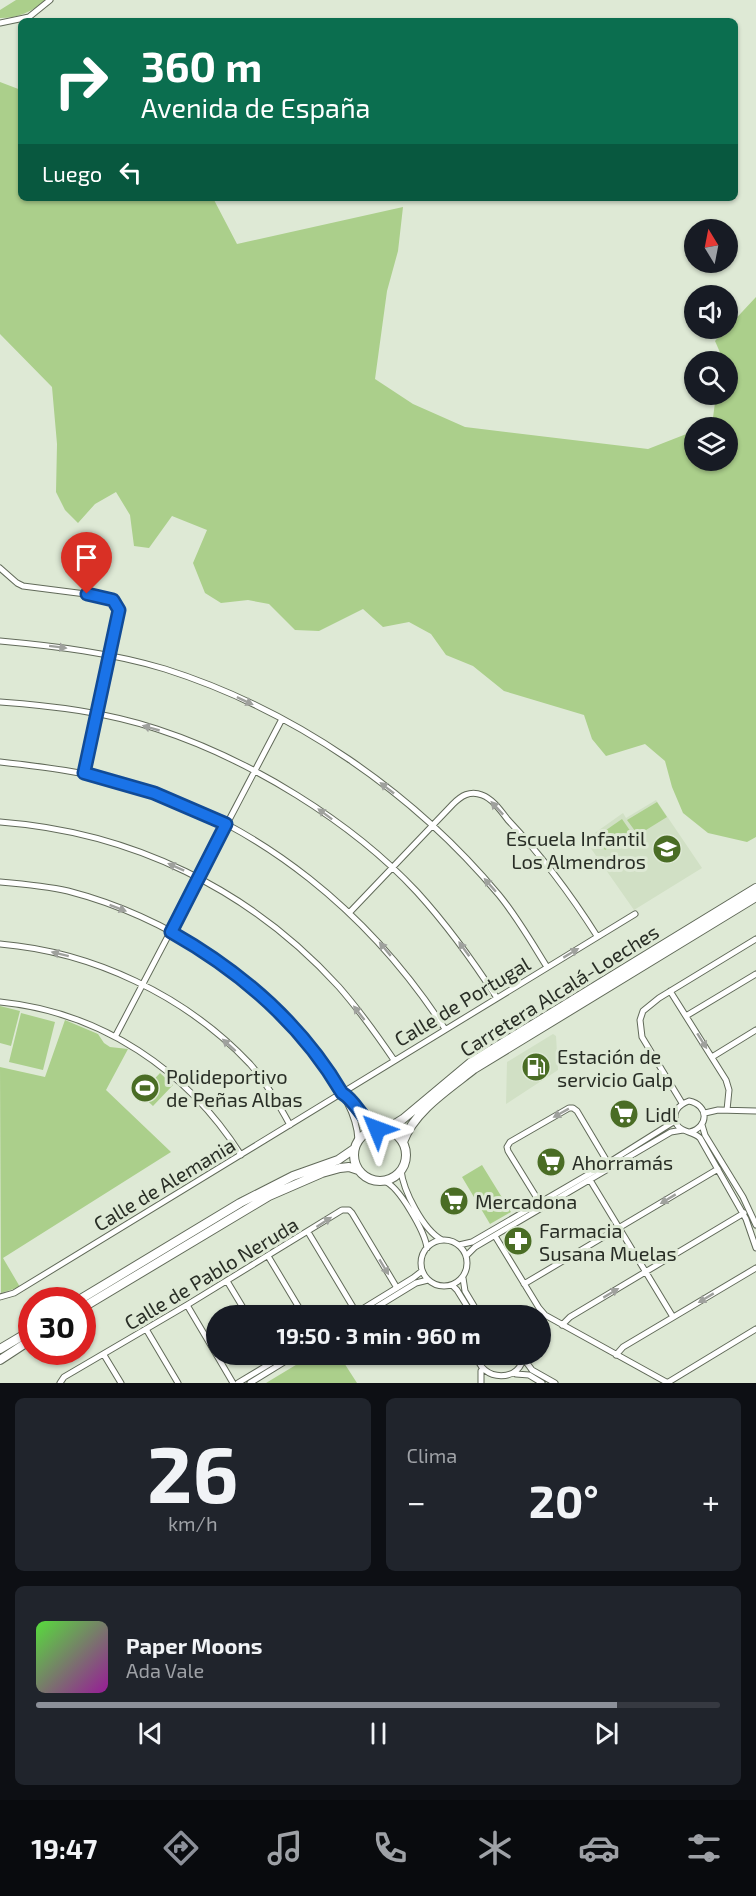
<!DOCTYPE html>
<html lang="es">
<head>
<meta charset="utf-8">
<style>
  body { margin:0; font-family:"Exo 2",sans-serif; background:#20242c; color:#f1f3f6; height:100vh; display:flex; flex-direction:column; font-size:22px; white-space:nowrap }
  * { box-sizing:border-box; margin:0 }
  p { font-size:20px; color:#9ea1a6 }
  .icon { flex:none; width:33px; height:33px; fill:none; stroke:currentColor; stroke-width:2; stroke-linecap:round; stroke-linejoin:round }
  .map { position:relative; height:1383px; overflow:hidden }
  .side { display:flex; flex-direction:column; gap:15px; padding:15px; background:#0d0f14; flex:1 }
  .side>* { flex:none }
  .hud { position:absolute; left:18px; top:18px; width:720px; height:183px; border-radius:9px; box-shadow:0 2px 4px #0004; background:#0b6e4f; color:#fff; overflow:hidden }
  .needle { width:39px; rotate:350deg }
  .buttons { position:absolute; left:684px; top:219px; display:grid; gap:12px }
  .buttons a { display:grid; place-items:center; width:54px; height:54px; border-radius:50%; background:#171b24; box-shadow:0 2px 4px #0004; font-size:30px }
  .speed { position:absolute; left:18px; top:1287px; display:flex; gap:12px; font-size:30px; font-weight:700; text-align:center }
  .speed>* { display:grid; place-content:center; width:78px; height:78px; border-radius:50%; background:#171b24; box-shadow:0 2px 4px #0004; line-height:1 }
  .speed .limit { border:9px solid #d22; background:#fff; color:#111 }
  .pin { position:absolute; display:grid; place-items:center; width:51px; height:51px; color:#fff; margin:-62px -26px; border-radius:50% 50% 50% 0; rotate:-45deg; box-shadow:0 0 6px #0007 }
  .pin .icon { rotate:45deg }
  .me { position:absolute; width:66px; margin:-33px; rotate:314deg; stroke-linejoin:round; filter:drop-shadow(0 0 4px #0008) }
  .turn { display:flex; align-items:center; gap:21px; height:126px; padding:0 24px; font-size:27px }
  .turn .icon { width:78px; height:78px; stroke-width:2.5 }
  .turn b { display:block; font-size:42px; line-height:51px }
  .then { display:flex; align-items:center; height:57px; padding:0 24px; background:#0003; gap:12px; font-size:22px }
  .big { font-size:45px; font-weight:700; line-height:1.1 }
  .side .card { flex:1; display:flex; flex-direction:column; justify-content:center; gap:9px; min-width:0; padding:0 21px; border-radius:9px; background:#20242c }
  .side .dial { align-items:center; gap:0 }
  .dial b { font-size:78px; line-height:1 }
  .song { display:flex; align-items:center; gap:18px }
  .cover { width:72px; height:72px; border-radius:9px; background:linear-gradient(135deg,hsl(110 70% 55%),hsl(300 70% 35%)) }
  .played { height:6px; border-radius:3px; background:linear-gradient(90deg,#8c9099 85%,#363941 85%) }
  .keys { display:flex; justify-content:space-around; direction:ltr }
  .heat { display:flex; justify-content:space-between; align-items:center; font-size:33px; direction:ltr }
  .side .tiles { flex:1; display:grid; gap:15px; grid-template-columns:1fr 1fr }
  .card:last-child { grid-column:span 2 }
  .trip { position:absolute; left:206px; top:1305px; width:345px; height:60px; border-radius:30px; background:#171b24; box-shadow:0 2px 4px #0004; font-weight:700; line-height:60px; text-align:center }
  .menu { display:flex; height:96px; justify-content:space-around; align-items:center; background:#090b0e; color:#9ea1a6 }
  .menu .icon { width:42px; height:42px }
  .menu .active { color:#8c9099 }
  .menu b { font-size:27px; color:#f1f3f6 }
  .map>svg:first-child { display:block }
</style>
</head>
<body>
<div class="map">
<svg width="756" height="1383" viewBox="0 0 756 1383">
  <rect width="100%" height="100%" fill="#dee9d5"/>
  <path fill="#d1e0c5" d="M656 800 702 868 634 910 585 840 623 813 626 818Z
    M553 1034 556 1036 558 1070 506 1104 507 1062Z"/>
  <path fill="#abcf8b" d="M16 0H45C32 12 18 18 0 18V10Z
    M0 82 21 90V198H213L237 244 403 207 398 251 387 291 375 379 413 404 465 427 648 449 694 431V460H728V428L704 427 712 425 716 395 728 394V362L721 361 722 357 715 341 756 297V837L747 842 708 833 683 813 672 787 665 761 645 744 606 756 592 739 584 715 504 691 473 666 446 655 431 634 409 622 383 627 363 609 319 631 295 630 269 604 248 600 221 603 205 593 193 563 207 530 172 516 149 548 134 546 130 515 116 492 95 504 78 523 65 510 56 492 57 444 52 387 0 334Z
    M657 802 667 817 638 835 627 820Z
    M622 819 631 832 605 850 596 837Z
    M0 1006 20 1011 11 1046 0 1043Z
    M21 1013 55 1022 43 1070 9 1062Z
    M65 1020 98 1034 104 1043 110 1047 128 1049 106 1090 171 1152 3 1258 20 1287 1 1293 0 1067 45 1077Z
    M160 1073 173 1085 153 1106 140 1094Z
    M482 1165 511 1212 490 1224 462 1177Z
    M314 1354 339 1355 357 1383H266Z"/>
  <g fill="none" stroke-linecap="round" stroke-linejoin="round">
    <g stroke="#616a59" stroke-width="7">
      <path id="street" d="M0 23 29 17 50 0
        M0 568 17 583 23 586 109 597C115 600 118 604 119 610L84 773
        M0 641C55 646 112 653 165 669 294 710 413 792 499 895 517 917 532 943 547 967
        M0 702C53 706 106 712 157 729 249 759 351 821 417 892 447 925 473 961 497 998
        M0 762C44 767 87 772 130 785 262 823 371 915 445 1029
        M0 822C132 832 250 889 339 987 359 1010 377 1035 394 1060
        M0 882C23 884 46 886 68 891 168 917 261 978 321 1062 337 1085 357 1111 358 1140
        M350 912 453 804C461 796 470 790 482 795 493 799 501 811 508 820 542 856 571 895 597 936
        M0 944C93 952 185 995 250 1064 266 1082 278 1103 290 1125
        M670 991 726 1080 729 1090 727 1110
        M0 1002C101 1012 187 1070 241 1155
        M686 1016 756 974
        M115 1037 282 719
        M712 1057 756 1030
        M343 1094C357 1102 359 1118 377 1129
        M682 1103 642 1037 640 1020 643 1011 659 998 756 939
        M705 1113 718 1110 756 1111
        M702 1125 705 1135 743 1197 756 1225
        M690 1132C709 1127 709 1105 689 1101 678 1105 671 1113 677 1125 683 1133 693 1131 700 1138L746 1219 756 1248
        M401 1170C403 1190 423 1230 442 1240
        M590 1180 673 1317
        M384 1181C399 1186 425 1232 427 1248
        M540 1203 508 1151 507 1147 510 1142 569 1108H573L577 1111 608 1163
        M308 1232 356 1312
        M495 1236 539 1308 545 1315 668 1383
        M421 1263a23 23 0 1 1 46 0a23 23 0 1 1-46 0Z
        M459 1245 472 1242 608 1163 675 1121
        M268 1256 304 1316
        M466 1256 475 1247 671 1132 683 1130
        M463 1278 465 1291 480 1316
        M227 1281 248 1316
        M524 1284 718 1169
        M452 1285 457 1290 473 1316
        M0 1297 14 1293 635 914
        M187 1305 216 1354
        M351 1316 413 1278 422 1271
        M362 1316 416 1283 428 1280
        M562 1325 570 1317 744 1213
        M146 1329 178 1383
        M216 1354 233 1383
        M477 1354C479 1383 524 1383 523 1354
        M104 1355 121 1383
        M616 1355 623 1347 756 1268
        M524 1359 532 1370 555 1383
        M481 1371V1383
        M516 1374 529 1375 542 1383
        M60 1383 64 1377 187 1305 342 1210H349L352 1213 397 1288
        M238 1383 286 1354
        M250 1383 297 1354
        M667 1383 756 1329"/>
    </g>
    <g stroke="#616a59" stroke-width="10">
      <path id="secondary" d="M354 1155a26 26 0 1 1 52 0a26 26 0 1 1-52 0Z
        M387 1129 403 1119 470 1063 756 888
        M403 1142C414 1111 449 1089 474 1069L756 897
        M79 1300 240 1203 293 1176 338 1160 354 1149
        M82 1308 269 1196 322 1173 340 1168 349 1167 358 1170
        M0 1349 32 1330
        M0 1360 32 1339"/>
    </g>
    <use href="#street" stroke="#fff" stroke-width="5"/>
    <use href="#secondary" stroke="#fff" stroke-width="8"/>
  </g>
  <defs><path id="oneway-solid" d="M-6-.8H1V-3.2L6.5 0L1 3.2V.8H-6Z" transform="scale(1.5)"/></defs>
  <g fill="#9fa19d">
    <use href="#oneway-solid" transform="translate(58 647) rotate(7)"/>
    <use href="#oneway-solid" transform="translate(245 701) rotate(25)"/>
    <use href="#oneway-solid" transform="translate(151 728) rotate(-164)"/>
    <use href="#oneway-solid" transform="translate(387 788) rotate(-142)"/>
    <use href="#oneway-solid" transform="translate(497 808) rotate(-133)"/>
    <use href="#oneway-solid" transform="translate(325 814) rotate(-143)"/>
    <use href="#oneway-solid" transform="translate(176 867) rotate(-156)"/>
    <use href="#oneway-solid" transform="translate(490 885) rotate(-131)"/>
    <use href="#oneway-solid" transform="translate(118 908) rotate(21)"/>
    <use href="#oneway-solid" transform="translate(385 949) rotate(-130)"/>
    <use href="#oneway-solid" transform="translate(464 949) rotate(-126)"/>
    <use href="#oneway-solid" transform="translate(571 953) rotate(-31)"/>
    <use href="#oneway-solid" transform="translate(60 954) rotate(-166)"/>
    <use href="#oneway-solid" transform="translate(359 1013) rotate(-128)"/>
    <use href="#oneway-solid" transform="translate(702 1041) rotate(58)"/>
    <use href="#oneway-solid" transform="translate(229 1045) rotate(-138)"/>
    <use href="#oneway-solid" transform="translate(561 1113) rotate(151)"/>
    <use href="#oneway-solid" transform="translate(668 1199) rotate(149)"/>
    <use href="#oneway-solid" transform="translate(324 1222) rotate(-33)"/>
    <use href="#oneway-solid" transform="translate(384 1267) rotate(59)"/>
    <use href="#oneway-solid" transform="translate(611 1293) rotate(-31)"/>
    <use href="#oneway-solid" transform="translate(706 1298) rotate(149)"/>
  </g>
  <g fill="none" stroke-linecap="round" stroke-linejoin="round">
    <g stroke="#114b97" stroke-width="15">
      <path id="route" d="M87 594 113 600 119 610 84 773 154 793 226 824 171 932C240 971 301 1023 342 1093 357 1102 360 1118 377 1129"/>
    </g>
    <use href="#route" stroke="#1a73e8" stroke-width="10"/>
  </g>
  <defs>
    <g id="school-disc" transform="scale(1.5)"><circle r="9.5" fill="#4a6d25" stroke="#dee9d5"/><path d="M0-5L7-2L0 1L-7-2ZM-4 1L0 2.5L4 1V4Q0 6-4 4Z" fill="#fff"/></g>
    <g id="fuel-disc" transform="scale(1.5)"><circle r="9.5" fill="#4a6d25" stroke="#dee9d5"/><path d="M-5.5-6h7V0h2V4h1.3V-2.5L3-4.5l.8-.8L6-3V5H2.5V1h-1V6h-7ZM-4.2-4.7v3.2H.2V-4.7Z" fill="#fff"/></g>
    <g id="stadium-disc" transform="scale(1.5)"><circle r="9.5" fill="#4a6d25" stroke="#dee9d5"/><path d="M0-5a6.5 5 0 1 0 0 10a6.5 5 0 1 0 0-10ZM-3.5-1.8h7v3.6h-7Z" fill="#fff"/></g>
    <g id="supermarket-disc" transform="scale(1.5)"><circle r="9.5" fill="#4a6d25" stroke="#dee9d5"/><path d="M-6-5.5h2.5l.6 2H6L4.5 2H-2.5L-4.4-4H-6ZM-1.5 3.2a1.3 1.3 0 1 0 .1 0ZM3 3.2a1.3 1.3 0 1 0 .1 0Z" fill="#fff"/></g>
    <g id="pharmacy-disc" transform="scale(1.5)"><circle r="9.5" fill="#4a6d25" stroke="#dee9d5"/><path d="M-2-6h4v4h4v4h-4v4h-4v-4h-4v-4h4Z" fill="#fff"/></g>
  </defs>
  <g fill-rule="evenodd">
    <use href="#school-disc" x="667" y="849"/>
    <use href="#fuel-disc" x="536" y="1067"/>
    <use href="#stadium-disc" x="145" y="1088"/>
    <use href="#supermarket-disc" x="624" y="1114"/>
    <use href="#supermarket-disc" x="551" y="1162"/>
    <use href="#supermarket-disc" x="454" y="1201"/>
    <use href="#pharmacy-disc" x="518" y="1241"/>
  </g>
  <g text-anchor="middle" dominant-baseline="central" stroke-width="6" stroke-linejoin="round" paint-order="stroke">
    <g font-size="20" fill="#292e26" stroke="#dee9d5" text-anchor="start">
      <text x="646" y="838" text-anchor="end">Escuela Infantil<tspan x="646" dy="23">Los Almendros</tspan></text>
      <text x="557" y="1056">Estación de<tspan x="557" dy="23">servicio Galp</tspan></text>
      <text x="166" y="1076">Polideportivo<tspan x="166" dy="23">de Peñas Albas</tspan></text>
      <text x="645" y="1114">Lidl</text>
      <text x="572" y="1162">Ahorramás</text>
      <text x="475" y="1201">Mercadona</text>
      <text x="539" y="1230">Farmacia<tspan x="539" dy="23">Susana Muelas</tspan></text>
    </g>
    <g font-size="20" fill="#292e26" stroke="#dee9d5">
      <text transform="translate(559 990) rotate(-32)">Carretera Alcalá-Loeches</text>
      <text transform="translate(462 1001) rotate(-31)">Calle de Portugal</text>
      <text transform="translate(164 1184) rotate(-31)">Calle de Alemania</text>
      <text transform="translate(211 1273) rotate(-31)">Calle de Pablo Neruda</text>
    </g>
  </g>
</svg>
<div class="buttons">
<a><svg class="needle" viewBox="-14 -14 28 28"><path d="M0-13l5 13h-10z" fill="#e53935"/><path d="M0 13l5-13h-10z" fill="#9ea1a6"/></svg></a>
<a><svg class="icon" aria-label="sound" viewBox="0 0 24 24"><path d="M4 9h4l5-4v14l-5-4H4zM17 9q2 3 0 6"/></svg></a>
<a><svg class="icon" aria-label="search" viewBox="0 0 24 24"><circle cx="10" cy="10" r="6"/><path d="M15 15l6 6"/></svg></a>
<a><svg class="icon" aria-label="layers" viewBox="0 0 24 24"><path d="M12 4l9 5-9 5-9-5zM3 14l9 5 9-5"/></svg></a>
</div>
<div class="speed"><div class="limit">30</div></div>
<div class="pin" style="left:87px;top:594px;background:#d93025"><svg class="icon" aria-label="arrive" viewBox="0 0 24 24"><path d="M6 21V4h12l-3 4 3 4H6"/></svg></div>
<svg class="me" style="left:377px;top:1129px" viewBox="-20 -20 40 40"><path d="M0-17L14 15 0 8-14 15z" fill="#1a73e8" stroke="#fff" stroke-width="4"/></svg>
<div class="trip">19:50 · 3 min · 960 m</div>
<div class="hud">
<div class="turn"><svg class="icon" aria-label="right" viewBox="0 0 24 24"><path d="M7 20v-9h11M14 6l5 5-5 5"/></svg><div><b>360 m</b>Avenida de España</div></div>
<div class="then">Luego<svg class="icon" aria-label="left" viewBox="0 0 24 24"><path d="M17 20v-9H6M10 6l-5 5 5 5"/></svg></div>
</div>
</div>
<section class="side">
<div class="tiles">
<div class="card dial"><b>26</b><p>km/h</p></div>
<div class="card"><p>Clima</p>
<div class="heat"><a>−</a><b class="big">20°</b><a>+</a></div>
</div>
<div class="card">
<div class="song"><i class="cover"></i><div><b>Paper Moons</b><p>Ada Vale</p></div></div>
<div class="played"></div>
<div class="keys"><svg class="icon" aria-label="previous" viewBox="0 0 24 24"><path d="M18 5L8 12l10 7zM5 5v14"/></svg><svg class="icon" aria-label="pause" viewBox="0 0 24 24"><path d="M8 5v14M16 5v14"/></svg><svg class="icon" aria-label="next" viewBox="0 0 24 24"><path d="M6 5l10 7-10 7zM19 5v14"/></svg></div>
</div>
</div>
</section>
<nav class="menu">
<b>19:47</b>
<svg class="icon active" aria-label="directions" viewBox="0 0 24 24"><path d="M12 3l9 9-9 9-9-9zM9 14v-3h6M13 9l2 2-2 2"/></svg>
<svg class="icon" aria-label="music" viewBox="0 0 24 24"><path d="M9 18V5l10-2v13"/><circle cx="6" cy="18" r="3"/><circle cx="16" cy="16" r="3"/></svg>
<svg class="icon" aria-label="phone" viewBox="0 0 24 24"><path d="M5 4h4l2 5-3 2q2 4 5 5l2-3 5 2v4C11 20 4 13 5 4z"/></svg>
<svg class="icon" aria-label="climate" viewBox="0 0 24 24"><path d="M12 3v18M4 7l16 10M4 17L20 7"/></svg>
<svg class="icon" aria-label="car" viewBox="0 0 24 24"><path d="M5 17H2v-5l4-1 3-4h7l3 4 3 1v5h-3M9 17h6M6 11h13"/><circle cx="7" cy="17" r="2"/><circle cx="17" cy="17" r="2"/></svg>
<svg class="icon" aria-label="filters" viewBox="0 0 24 24"><path d="M4 7h16M4 17h16"/><circle cx="9" cy="7" r="2"/><circle cx="15" cy="17" r="2"/></svg>
</nav>
</body>
</html>
